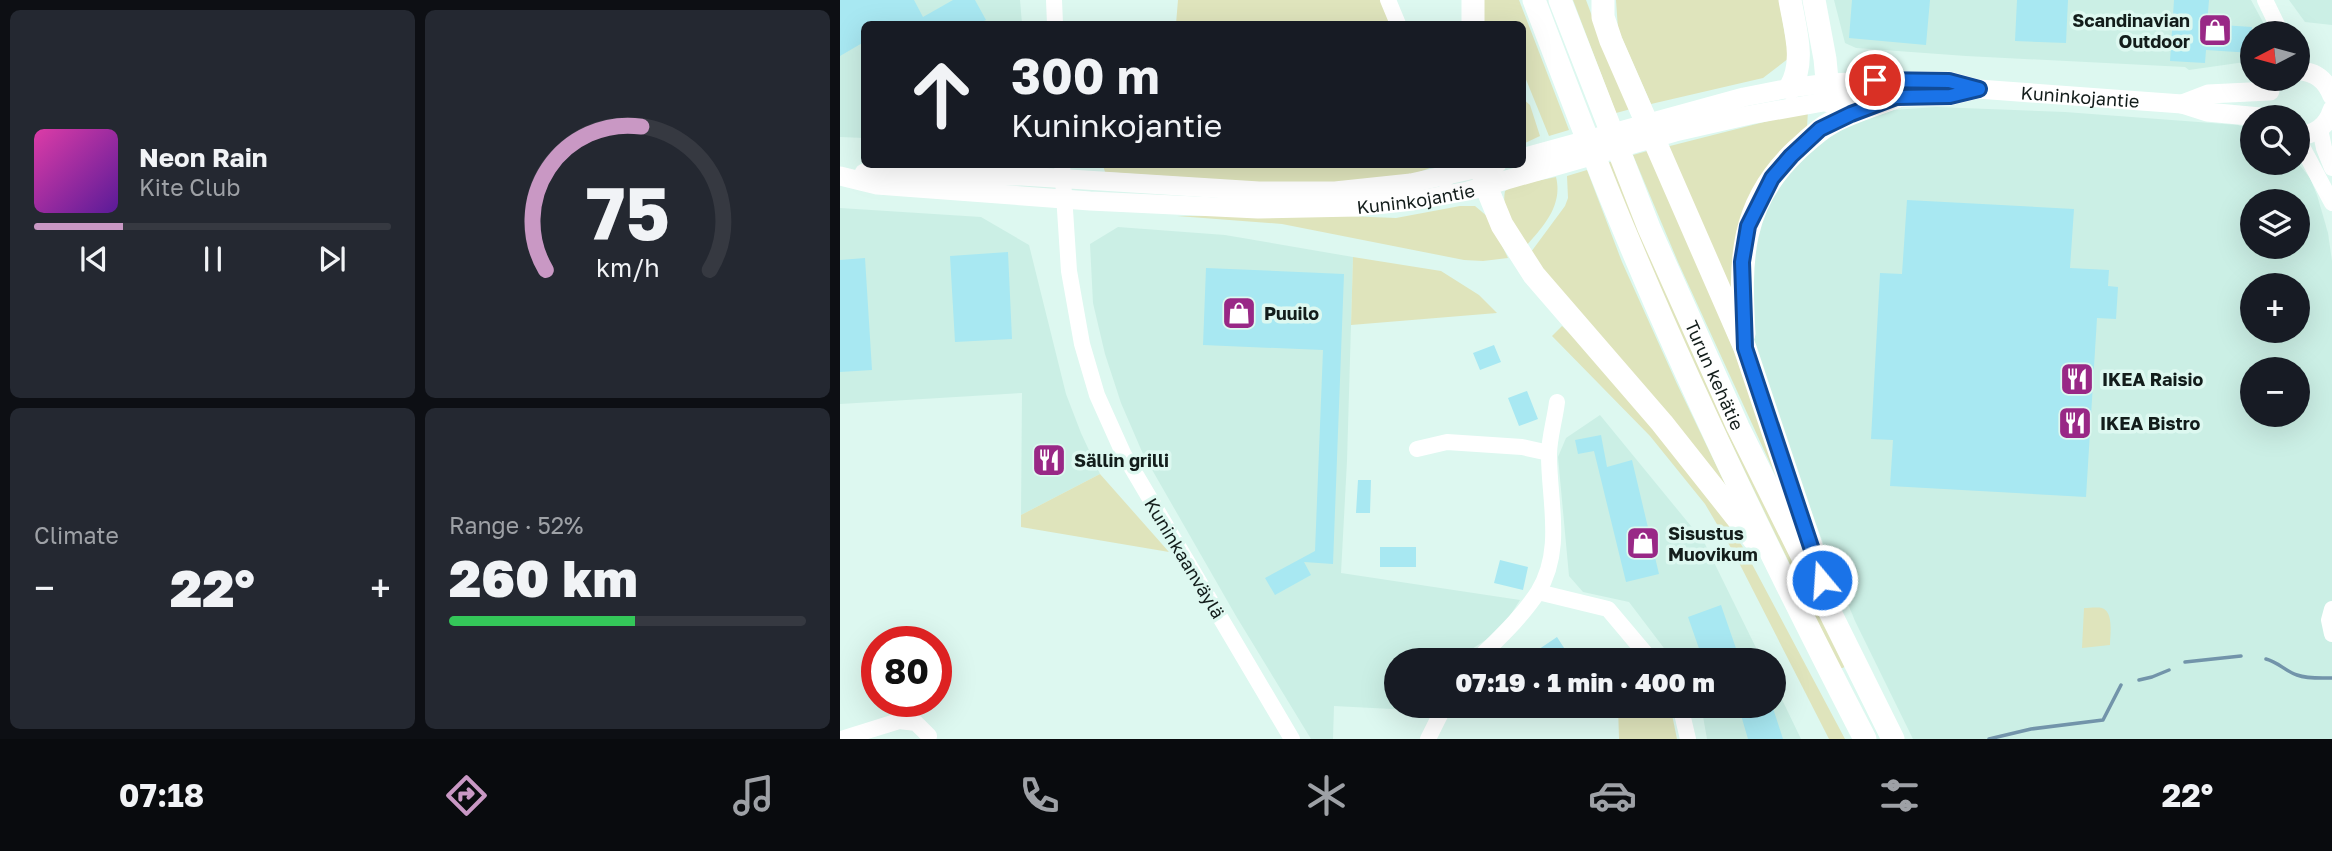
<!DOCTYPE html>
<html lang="en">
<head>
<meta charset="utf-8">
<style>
  body { margin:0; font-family:"Golos Text",sans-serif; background:#242831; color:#f1f3f6; height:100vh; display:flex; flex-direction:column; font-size:26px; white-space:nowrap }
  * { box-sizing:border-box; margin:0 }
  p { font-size:23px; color:#9ea1a6 }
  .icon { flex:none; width:38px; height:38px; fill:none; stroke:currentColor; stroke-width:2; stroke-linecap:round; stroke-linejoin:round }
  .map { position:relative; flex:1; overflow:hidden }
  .side { display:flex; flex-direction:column; gap:10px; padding:10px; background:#0d0f14; width:840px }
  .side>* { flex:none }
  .top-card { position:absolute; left:21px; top:21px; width:665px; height:147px; border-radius:10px; box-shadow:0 7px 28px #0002; background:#171b24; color:#f1f3f6; overflow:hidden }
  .needle { width:46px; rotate:264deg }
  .controls { position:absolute; left:1400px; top:21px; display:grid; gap:14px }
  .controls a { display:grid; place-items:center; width:70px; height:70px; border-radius:50%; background:#171b24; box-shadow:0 7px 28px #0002; font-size:35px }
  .speed { position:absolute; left:21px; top:626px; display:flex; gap:14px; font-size:35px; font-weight:700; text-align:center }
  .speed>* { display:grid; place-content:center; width:91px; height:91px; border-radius:50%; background:#171b24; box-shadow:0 7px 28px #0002; line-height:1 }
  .speed .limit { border:10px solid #d22; background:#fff; color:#111 }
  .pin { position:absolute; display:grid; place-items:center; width:60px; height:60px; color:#fff; margin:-30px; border:4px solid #fff; border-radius:50%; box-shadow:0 2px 7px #0007 }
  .me { position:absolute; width:77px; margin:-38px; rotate:342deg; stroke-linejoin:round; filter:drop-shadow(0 0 5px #0008) }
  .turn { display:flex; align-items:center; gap:24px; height:147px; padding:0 35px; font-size:32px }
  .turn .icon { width:91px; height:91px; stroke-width:2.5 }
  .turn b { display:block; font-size:49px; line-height:60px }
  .big { font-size:52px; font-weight:800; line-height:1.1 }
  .side .card { flex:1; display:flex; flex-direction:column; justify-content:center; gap:10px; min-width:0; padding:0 24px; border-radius:10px; background:#242831 }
  .side .dial { align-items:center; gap:0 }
  .dial svg { height:182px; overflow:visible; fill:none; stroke:#363941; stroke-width:7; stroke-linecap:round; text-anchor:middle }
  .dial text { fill:#f1f3f6; stroke:none }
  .song { display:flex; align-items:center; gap:21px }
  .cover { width:84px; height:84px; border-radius:10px; background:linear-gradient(135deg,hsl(320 70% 55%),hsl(270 70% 35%)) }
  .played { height:7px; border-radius:4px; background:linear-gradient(90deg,#c998c4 25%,#363941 25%) }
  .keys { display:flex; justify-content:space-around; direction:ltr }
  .heat { display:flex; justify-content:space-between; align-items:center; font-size:38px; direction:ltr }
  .charge { height:10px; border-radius:5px; background:linear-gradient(90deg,#34c759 52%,#363941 0) }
  .side .tiles { flex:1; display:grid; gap:10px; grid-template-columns:repeat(2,1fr) }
  .trip { position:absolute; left:544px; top:648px; width:402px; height:70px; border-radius:35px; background:#171b24; box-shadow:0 7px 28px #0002; font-weight:800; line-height:70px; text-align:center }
  .menu { display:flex; height:112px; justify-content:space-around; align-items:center; background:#090b0e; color:#9ea1a6 }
  .menu .icon { width:49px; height:49px }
  .menu .selected { color:#c998c4 }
  .menu b { font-size:32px; color:#f1f3f6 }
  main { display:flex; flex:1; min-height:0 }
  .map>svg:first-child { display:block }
</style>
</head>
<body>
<main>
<section class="side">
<div class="tiles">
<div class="card">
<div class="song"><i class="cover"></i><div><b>Neon Rain</b><p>Kite Club</p></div></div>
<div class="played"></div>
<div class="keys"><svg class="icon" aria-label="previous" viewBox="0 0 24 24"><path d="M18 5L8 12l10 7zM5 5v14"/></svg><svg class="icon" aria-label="pause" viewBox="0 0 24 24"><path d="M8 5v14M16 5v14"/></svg><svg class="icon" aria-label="next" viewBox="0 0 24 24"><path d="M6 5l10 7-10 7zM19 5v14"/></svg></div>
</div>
<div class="card dial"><svg viewBox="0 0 100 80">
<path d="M14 69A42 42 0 1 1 86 69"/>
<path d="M14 69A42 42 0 0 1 56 6" stroke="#c998c4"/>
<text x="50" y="56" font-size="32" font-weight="700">75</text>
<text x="50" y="72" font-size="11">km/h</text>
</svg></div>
<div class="card"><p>Climate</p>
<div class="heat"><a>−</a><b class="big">22°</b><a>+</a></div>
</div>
<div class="card"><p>Range · 52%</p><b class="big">260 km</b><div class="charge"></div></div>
</div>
</section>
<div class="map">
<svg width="1492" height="739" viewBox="0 0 1492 739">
  <rect width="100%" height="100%" fill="#ddf8f0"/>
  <path fill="#cbefe5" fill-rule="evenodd" d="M0 0H180L182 24H24V138L0 137Z
    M994 0H1411L1425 26 1424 33H1412V61L1349 70 1345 67 1126 56 1016 48 1005 43Z
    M1449 0H1492V25L1465 22Z
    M1096 107 1225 112 1398 125 1412 130V163H1458L1470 178 1477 195 1488 233 1492 261V739H1073L1015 621 986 551 923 381 913 332 907 276 927 197 982 135 1053 110ZM1412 201H1458V247H1412ZM1412 285H1458V331H1412ZM1412 369H1458V415H1412Z
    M0 208 141 217 189 245 226 394 241 433 260 474 181 515 182 393 0 404Z
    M278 227 385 235 513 257 507 461 501 573 680 600 661 630 615 660H556V705H593L590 711 494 706 493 739H471L396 616 303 454 281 403 265 354 253 303 250 244Z
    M760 415 864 542 922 660H833L789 602 743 592 729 576 718 457 726 438Z
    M935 685 961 739H867L861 705H934Z"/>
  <path fill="#dfe4bc" d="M338 0H544L550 12V24H336Z
    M639 0H679L729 130 709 136 683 72 682 24H639Z
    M733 0H746L767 56 791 109 776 113Z
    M776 0H939L949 58 923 78 811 104 778 29Z
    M682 98 690 105 700 136 683 144Z
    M968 111 967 127 927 170 893 300 826 147Z
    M811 150 896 356 940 485 838 262 793 155Z
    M774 161 1005 666 1003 668H1000L850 358 767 163Z
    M263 165H598L574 174 471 186 265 172Z
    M747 170 782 262 837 384 890 494 712 286 691 252 725 206 728 198 727 176Z
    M716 177C723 205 704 226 686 246 674 232 661 211 665 191L676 185Z
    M620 206H635L648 217 668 258 643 261 624 260 442 224 337 216 482 215 556 218Z
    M513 257 601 271 639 295 657 313 511 325Z
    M722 326 764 366 873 500 904 549 1005 739H989L894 553 865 504 810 436 712 336Z
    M260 474 329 552 181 527V515Z
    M1244 608C1249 608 1257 607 1262 608 1274 612 1270 635 1270 645L1242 648Z
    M778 705H830L837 739H779Z"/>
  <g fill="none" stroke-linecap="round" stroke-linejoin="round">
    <path stroke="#7294aa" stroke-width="3.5" d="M1426 659C1438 662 1445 671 1457 675 1468 679 1480 678 1492 678
      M1345 662 1401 656
      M1299 680 1312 677 1329 670
      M1149 739 1191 729 1263 720 1281 685"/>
  </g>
  <path fill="#a8e8f2" d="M0 0H74L83 17 113 0H135L146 20 138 24H24V42L0 56Z
    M1012 0H1090L1086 45 1009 38Z
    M1177 0H1228L1226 43 1175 41Z
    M1334 0H1369L1367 24 1412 27V53L1366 50 1365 63 1330 61Z
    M1067 200 1234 209 1230 268 1269 270 1268 286 1278 287 1276 319 1257 318 1246 497 1050 486 1053 440 1031 439 1040 273 1062 274Z
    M168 252 172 339 115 342 110 256Z
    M25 258 32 370 0 372V260Z
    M366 268 504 274 493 564 464 562 471 575 435 595 425 578 475 551 483 350 363 345Z
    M654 345 661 362 640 370 633 353Z
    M687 391 698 419 679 426 668 398Z
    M761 435 767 467 792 460 819 574 786 582 754 451 738 454 735 440Z
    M518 480H531L530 513H516Z
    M540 547H576V567H540Z
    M660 560 688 567 683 590 654 583Z
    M881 605 900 660H863L848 617Z
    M717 637 728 654 719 660H683Z
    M898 705H932L943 739H908Z"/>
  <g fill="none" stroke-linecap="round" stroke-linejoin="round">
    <path stroke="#fff" stroke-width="16" d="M214 0 215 24
      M548 0 558 24
      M1425 0 1441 33
      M1480 129 1484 148 1492 168
      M1458 139 1492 203
      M222 164 229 271 242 344 257 395 283 453 452 739
      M577 449 607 442 682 447 709 453
      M698 592 768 609 811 660
      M1492 609 1489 620 1492 634
      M637 660C658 639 682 617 698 592 724 550 709 501 709 455 709 438 715 419 717 402
      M840 705 848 739
      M1 739 59 721 76 723 89 736
      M588 739 605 705"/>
    <g stroke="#fff" stroke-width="19">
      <path d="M1458 71C1475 71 1486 80 1492 96"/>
      <path d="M1342 104 1368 94 1430 91"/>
      <path d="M1458 135C1475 135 1487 126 1492 110"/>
      <path id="s1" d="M682 158 904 97 950 88 989 83 1035 81H1109L1138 89 1342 104 1367 112 1420 117"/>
      <path d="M24 173 182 176 419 191H495L571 183 657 164"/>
      <path id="s2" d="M0 176 37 185 250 201 418 209 517 207 573 201 628 191 835 132 910 115 989 101 1033 98 1110 96 1138 89"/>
    </g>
    <g stroke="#fff" stroke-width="23">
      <path d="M633 0V24"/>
      <path d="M694 0C724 79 754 159 787 237 858 407 940 575 1025 739"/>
      <path id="s3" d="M720 0 809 228 898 427 1053 739"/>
      <path d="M763 0V17L771 41 905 348 972 549"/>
      <path d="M974 0 985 59 989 101"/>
      <path d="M950 88C966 62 955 29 950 0"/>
      <path d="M641 164 646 186 662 225 694 275 822 423 917 543"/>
      <path d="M604 176 615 164"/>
      <path d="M904 334C900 261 899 204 957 150 968 140 978 130 991 123 1011 112 1035 105 1056 97"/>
    </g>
  </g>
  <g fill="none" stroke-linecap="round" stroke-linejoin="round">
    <g stroke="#114b97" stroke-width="18">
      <path id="route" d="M982 580 905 348 902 262 908 226 932 178 951 156 980 129 1011 114 1056 97 1110 96 1139 89 1109 81 1035 80"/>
    </g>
    <use href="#route" stroke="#1a73e8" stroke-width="12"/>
  </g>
  <defs>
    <g id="shop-square" transform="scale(1.75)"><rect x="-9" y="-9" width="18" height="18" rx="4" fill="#992886" stroke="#ddf8f0"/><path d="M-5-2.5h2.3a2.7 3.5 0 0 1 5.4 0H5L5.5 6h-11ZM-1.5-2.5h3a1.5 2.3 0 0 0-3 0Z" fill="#fff"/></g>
    <g id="restaurant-square" transform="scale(1.75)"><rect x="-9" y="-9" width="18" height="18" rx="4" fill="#992886" stroke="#ddf8f0"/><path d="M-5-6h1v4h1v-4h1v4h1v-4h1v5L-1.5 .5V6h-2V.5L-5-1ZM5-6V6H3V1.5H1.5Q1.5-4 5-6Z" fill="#fff"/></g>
  </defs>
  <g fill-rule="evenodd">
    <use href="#shop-square" x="1375" y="30"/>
    <use href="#shop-square" x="399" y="313"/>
    <use href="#restaurant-square" x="1237" y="379"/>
    <use href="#restaurant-square" x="1235" y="423"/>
    <use href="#restaurant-square" x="209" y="460"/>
    <use href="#shop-square" x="803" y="543"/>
  </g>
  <g text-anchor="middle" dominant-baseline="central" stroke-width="7" stroke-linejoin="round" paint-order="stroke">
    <g font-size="18" font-weight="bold" fill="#131d1b" stroke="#ddf8f0" text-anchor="start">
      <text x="1350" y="20" text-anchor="end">Scandinavian<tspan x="1350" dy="21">Outdoor</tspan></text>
      <text x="424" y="313">Puuilo</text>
      <text x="1262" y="379">IKEA Raisio</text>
      <text x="1260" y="423">IKEA Bistro</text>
      <text x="234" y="460">Sällin grilli</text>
      <text x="828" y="533">Sisustus<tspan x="828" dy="21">Muovikum</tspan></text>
    </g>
    <g font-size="18" fill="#131d1b" stroke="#ddf8f0">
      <text stroke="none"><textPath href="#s1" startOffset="569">Kuninkojantie</textPath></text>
      <text stroke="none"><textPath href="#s2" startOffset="578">Kuninkojantie</textPath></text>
      <text stroke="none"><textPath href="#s3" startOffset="406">Turun kehätie</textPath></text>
      <text transform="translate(345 558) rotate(59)">Kuninkaanväylä</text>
    </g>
  </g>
</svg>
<div class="controls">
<a><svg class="needle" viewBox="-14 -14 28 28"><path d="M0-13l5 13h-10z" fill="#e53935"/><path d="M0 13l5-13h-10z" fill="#9ea1a6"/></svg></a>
<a><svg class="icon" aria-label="search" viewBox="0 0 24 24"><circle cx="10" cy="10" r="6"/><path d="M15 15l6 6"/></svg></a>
<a><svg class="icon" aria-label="layers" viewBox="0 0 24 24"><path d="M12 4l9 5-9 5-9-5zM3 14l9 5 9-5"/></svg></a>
<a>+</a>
<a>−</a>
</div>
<div class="speed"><div class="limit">80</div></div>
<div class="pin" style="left:1035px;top:80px;background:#d93025"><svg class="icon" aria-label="arrive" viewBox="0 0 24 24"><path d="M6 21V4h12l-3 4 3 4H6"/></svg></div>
<svg class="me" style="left:982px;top:580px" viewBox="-20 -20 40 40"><circle r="17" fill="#1a73e8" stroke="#fff" stroke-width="3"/><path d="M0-11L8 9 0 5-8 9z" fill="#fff"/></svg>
<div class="trip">07:19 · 1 min · 400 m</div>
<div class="top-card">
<div class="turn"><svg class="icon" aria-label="ahead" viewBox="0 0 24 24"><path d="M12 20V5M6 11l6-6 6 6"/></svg><div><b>300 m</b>Kuninkojantie</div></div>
</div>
</div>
</main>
<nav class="menu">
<b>07:18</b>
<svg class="icon selected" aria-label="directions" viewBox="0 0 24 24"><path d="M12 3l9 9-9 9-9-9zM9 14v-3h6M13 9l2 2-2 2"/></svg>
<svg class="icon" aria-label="music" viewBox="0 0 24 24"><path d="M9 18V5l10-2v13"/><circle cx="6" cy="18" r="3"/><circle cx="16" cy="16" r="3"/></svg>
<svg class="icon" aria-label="phone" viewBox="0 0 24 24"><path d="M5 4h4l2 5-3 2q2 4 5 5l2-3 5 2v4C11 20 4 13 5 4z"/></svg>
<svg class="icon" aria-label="climate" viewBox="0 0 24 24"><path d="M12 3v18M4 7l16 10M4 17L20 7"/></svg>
<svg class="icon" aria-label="car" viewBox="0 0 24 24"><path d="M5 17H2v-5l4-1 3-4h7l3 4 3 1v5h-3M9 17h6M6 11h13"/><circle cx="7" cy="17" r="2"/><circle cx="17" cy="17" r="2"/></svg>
<svg class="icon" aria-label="filters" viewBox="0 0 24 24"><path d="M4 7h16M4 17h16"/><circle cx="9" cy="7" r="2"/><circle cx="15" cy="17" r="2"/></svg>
<b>22°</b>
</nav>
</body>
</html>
